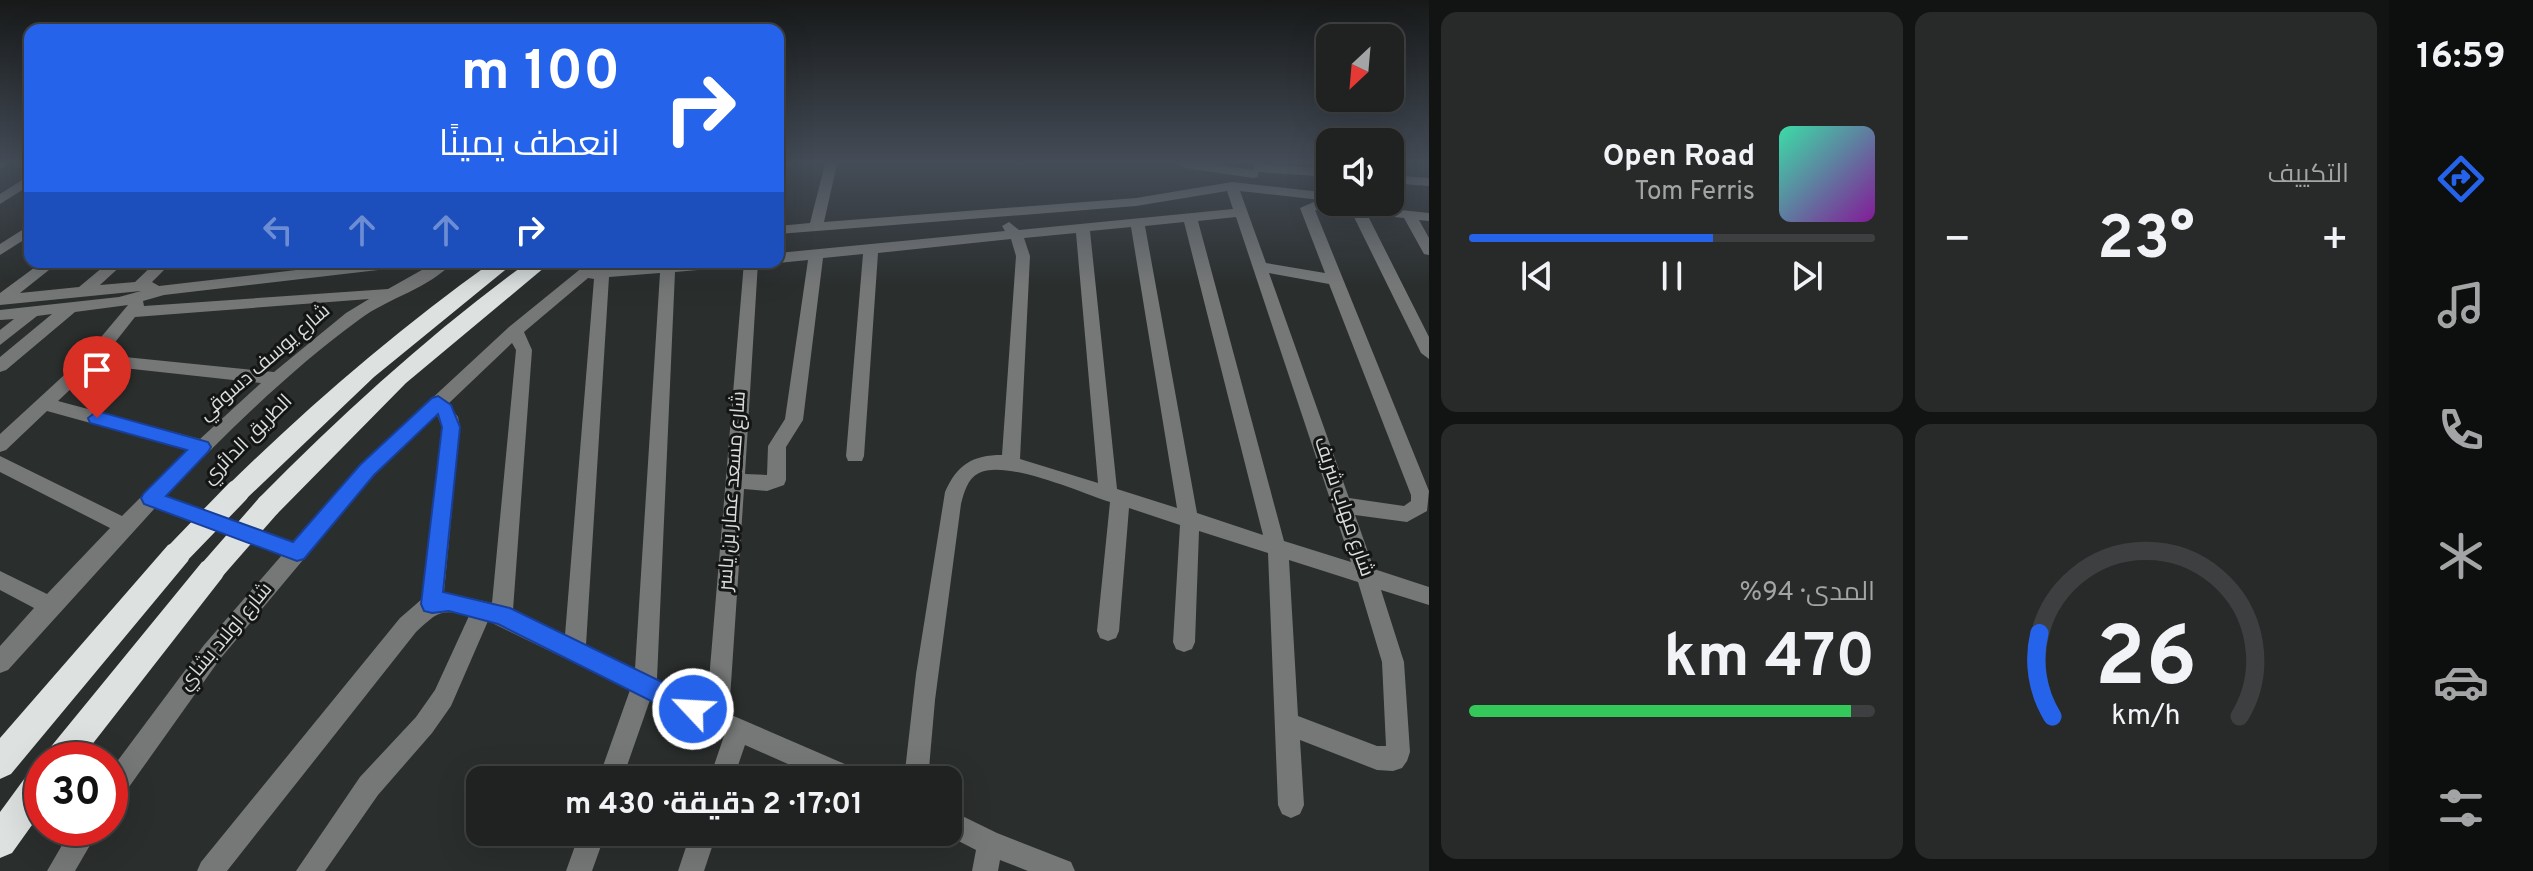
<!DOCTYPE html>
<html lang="ar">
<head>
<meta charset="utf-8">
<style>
  body { margin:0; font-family:Overpass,Cairo,sans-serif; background:#282a2a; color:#f1f3f6; direction:rtl; height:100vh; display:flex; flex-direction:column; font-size:30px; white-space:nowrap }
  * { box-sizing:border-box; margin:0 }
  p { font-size:26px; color:#a2a4a5 }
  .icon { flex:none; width:44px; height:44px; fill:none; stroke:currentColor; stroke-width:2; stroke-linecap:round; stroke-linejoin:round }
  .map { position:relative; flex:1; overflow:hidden; direction:ltr }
  .side { display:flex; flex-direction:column; gap:12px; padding:12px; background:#121313; width:960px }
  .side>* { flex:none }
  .banner { position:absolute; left:24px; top:24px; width:760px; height:244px; border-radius:16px; box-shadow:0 8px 32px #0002,0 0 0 2px #3d3f40; direction:rtl; background:#2563eb; color:#fff; overflow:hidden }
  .needle { width:52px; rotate:206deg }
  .tools { position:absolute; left:1316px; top:24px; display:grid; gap:16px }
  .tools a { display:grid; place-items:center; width:88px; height:88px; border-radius:16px; background:#202222; box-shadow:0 8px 32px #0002,0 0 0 2px #3d3f40; font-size:40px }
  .speed { position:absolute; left:24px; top:742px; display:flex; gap:16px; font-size:40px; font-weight:700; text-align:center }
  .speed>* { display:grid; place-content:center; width:104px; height:104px; border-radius:50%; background:#202222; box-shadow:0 8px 32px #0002,0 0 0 2px #3d3f40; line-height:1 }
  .speed .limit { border:12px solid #d22; background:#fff; color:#111 }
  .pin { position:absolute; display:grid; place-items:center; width:68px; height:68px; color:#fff; margin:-82px -34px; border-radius:50% 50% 50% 0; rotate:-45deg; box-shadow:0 0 8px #0007 }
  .pin .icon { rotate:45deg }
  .me { position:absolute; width:88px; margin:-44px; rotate:295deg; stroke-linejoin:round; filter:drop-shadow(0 0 6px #0008) }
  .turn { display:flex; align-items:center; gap:28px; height:168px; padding:0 32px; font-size:36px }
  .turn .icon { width:104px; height:104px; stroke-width:2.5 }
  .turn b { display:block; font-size:56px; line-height:68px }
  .lanes { display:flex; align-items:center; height:76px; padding:0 32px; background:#0003; justify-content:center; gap:40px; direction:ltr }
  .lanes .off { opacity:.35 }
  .big { font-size:60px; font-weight:700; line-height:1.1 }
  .side .widget { flex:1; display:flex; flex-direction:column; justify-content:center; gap:12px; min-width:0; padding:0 28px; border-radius:16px; background:#282a2a }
  .side .dial { align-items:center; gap:0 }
  .dial svg { height:208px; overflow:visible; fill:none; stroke:#3d3f40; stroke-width:7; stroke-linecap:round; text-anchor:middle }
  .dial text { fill:#f1f3f6; stroke:none }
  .song { display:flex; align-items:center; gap:24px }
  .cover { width:96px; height:96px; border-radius:12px; background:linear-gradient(135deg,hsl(160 70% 55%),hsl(290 70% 35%)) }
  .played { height:8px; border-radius:4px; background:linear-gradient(90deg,#2563eb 60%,#3d3f40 60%) }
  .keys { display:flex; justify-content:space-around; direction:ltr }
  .heat { display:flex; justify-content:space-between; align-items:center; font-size:44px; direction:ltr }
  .charge { height:12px; border-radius:6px; background:linear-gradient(90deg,#34c759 94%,#3d3f40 0) }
  .side .tiles { flex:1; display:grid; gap:12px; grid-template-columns:repeat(2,1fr) }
  .trip { position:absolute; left:466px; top:766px; width:496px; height:80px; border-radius:16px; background:#202222; box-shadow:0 8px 32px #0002,0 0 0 2px #3d3f40; font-weight:700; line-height:80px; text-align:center; direction:rtl }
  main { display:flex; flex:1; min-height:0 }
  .tabs { display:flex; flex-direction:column; width:144px; justify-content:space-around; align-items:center; background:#0d0e0e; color:#a2a4a5 }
  .tabs .icon { width:56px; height:56px }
  .tabs .on { color:#2563eb }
  .tabs b { font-size:36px; color:#f1f3f6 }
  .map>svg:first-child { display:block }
</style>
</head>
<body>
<main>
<nav class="tabs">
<b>16:59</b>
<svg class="icon on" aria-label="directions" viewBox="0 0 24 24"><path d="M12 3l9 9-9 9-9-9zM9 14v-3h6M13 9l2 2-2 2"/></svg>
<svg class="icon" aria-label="music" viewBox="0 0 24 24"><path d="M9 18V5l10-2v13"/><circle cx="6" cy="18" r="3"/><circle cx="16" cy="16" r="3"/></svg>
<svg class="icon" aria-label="phone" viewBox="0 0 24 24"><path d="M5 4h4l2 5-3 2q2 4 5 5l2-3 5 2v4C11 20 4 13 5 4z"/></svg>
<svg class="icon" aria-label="climate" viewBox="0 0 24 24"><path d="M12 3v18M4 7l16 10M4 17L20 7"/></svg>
<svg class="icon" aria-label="car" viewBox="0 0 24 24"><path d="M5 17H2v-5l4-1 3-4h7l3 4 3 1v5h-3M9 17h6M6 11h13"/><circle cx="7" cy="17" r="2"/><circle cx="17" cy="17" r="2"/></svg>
<svg class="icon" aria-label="filters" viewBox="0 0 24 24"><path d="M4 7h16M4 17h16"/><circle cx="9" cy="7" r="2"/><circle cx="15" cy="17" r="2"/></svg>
</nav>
<section class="side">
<div class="tiles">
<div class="widget"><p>التكييف</p>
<div class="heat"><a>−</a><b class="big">23°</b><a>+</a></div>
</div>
<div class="widget">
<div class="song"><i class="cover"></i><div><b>Open Road</b><p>Tom Ferris</p></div></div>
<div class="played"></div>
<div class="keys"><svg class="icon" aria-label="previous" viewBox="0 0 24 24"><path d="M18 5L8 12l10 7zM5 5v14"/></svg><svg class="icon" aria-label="pause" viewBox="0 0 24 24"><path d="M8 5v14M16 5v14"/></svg><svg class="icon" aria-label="next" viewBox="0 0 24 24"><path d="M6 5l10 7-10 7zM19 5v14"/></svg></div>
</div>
<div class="widget dial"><svg viewBox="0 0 100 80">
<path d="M14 69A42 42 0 1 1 86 69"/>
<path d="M14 69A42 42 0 0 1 9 37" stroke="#2563eb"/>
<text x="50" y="56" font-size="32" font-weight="700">26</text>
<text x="50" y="72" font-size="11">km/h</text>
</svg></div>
<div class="widget"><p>المدى · 94%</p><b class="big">470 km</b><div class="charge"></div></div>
</div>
</section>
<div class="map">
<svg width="1429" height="871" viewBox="0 0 1429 871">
  <rect width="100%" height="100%" fill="#2a2e2d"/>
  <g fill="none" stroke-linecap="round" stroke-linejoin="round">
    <path fill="#767878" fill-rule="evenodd" d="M0 164H7L0 169Z
      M778 164H791L778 171Z
      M825 164H837L824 222 1136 198 1232 182 1330 193V201L1240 191 1266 263 1325 273 1300 208 1316 201 1429 213V221L1419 220 1429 238V255L1424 254 1404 218 1367 214 1429 337V359L1421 353 1352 213 1315 210 1429 491 1427 511 1407 522 1355 515 1374 569 1429 587V605L1381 590 1404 662 1410 752 1407 761 1402 768 1393 771 1377 770 1300 740 1304 805 1300 814 1291 818 1282 814 1278 805 1268 553 1199 531 1195 642 1192 649 1184 652 1176 649 1173 642 1180 525 1129 508 1119 631 1116 638 1108 641 1100 638 1097 631 1110 502C1081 493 1006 459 979 473 967 479 964 493 961 504L935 700 928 780H904L916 674 945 492C957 465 972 455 1002 455L1016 256 1011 239 878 253 864 456 862 461H848L846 456 863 254 823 258 803 420 786 447V480L784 485 767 491 744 489 729 714 861 771 864 780H824L745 745 733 780H709L724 736 650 700 622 780H598L630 690 488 621 451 706 432 733 378 795 325 871H296L360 777 416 717 435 690 469 616C440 608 437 613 416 632L227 871H197L201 862 400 618 422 599 442 427 437 415 374 475 220 659 119 801 110 804V771L204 645 282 555 155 508 8 670 0 673V646L34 608 0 590V571L47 594 110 528 0 472V456L122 516 188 450 47 411 6 450 0 452V434L86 355 128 305 75 312 6 370 0 372V357L52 314 37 316 0 345V330L14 319 0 320V310L119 297 141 291 0 305V293L42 262H59L20 293 79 287 109 262H125L100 285 135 282 156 262H172L152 282 159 286 364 262H411L404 267 164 295 143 301 144 306 388 289 436 262H453C430 288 388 298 360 319 290 370 226 433 166 496L293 542 360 465 509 327 589 262H605L599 269 661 262H739L732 267 675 272 657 679 707 704 744 262H758L745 474 767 475 768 446 785 419 808 260 778 263V253L1005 231 1002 226 1009 222 1019 230 1233 209 1227 191 1136 206 778 234V226L810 223ZM1236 217 1351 562 1284 541 1198 221ZM1184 222 1263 535 1197 513 1145 226ZM1131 227 1177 508 1117 489 1090 231ZM1076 233 1098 483 1020 459 1030 256 1024 238ZM660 273 635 669 586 645 609 277ZM1269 273 1329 284 1411 495V501L1404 506 1349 498ZM588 278 594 279 565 635 513 610 532 350 524 332ZM369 299 346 313 274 372 105 355 135 317ZM512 343 516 350 492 603 444 592 460 427 458 417 448 404ZM96 365 261 383 200 439 58 401ZM1289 560 1358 582 1382 662 1386 746H1377L1298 716Z
      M1179 164H1210L1254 170V165L1259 164 1330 169V177L1258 172V177L1253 178 1185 168Z
      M30 175V185L0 204V194Z
      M1390 175 1429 178V186L1390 183Z
      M30 225V236L0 255V244Z
      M948 809 997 833 1071 862 1075 871H1028L1000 860 998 871H972L976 850 941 832H948Z
      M72 828H100L75 871H47Z
      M580 832H606L592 871H566Z
      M691 832H717L704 871H678Z"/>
    <path fill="#dde2e1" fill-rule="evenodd" d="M492 262H515L374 377 246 499 237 502 228 499 224 492 228 485C311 404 398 329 492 262Z
      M528 262H551L406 383 277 514 268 517 259 514 255 506 259 498C343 413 431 333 528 262Z
      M178 541 188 545 191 553 188 561 11 774 0 779V738L168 545Z
      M212 558 222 562 226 570 222 578 80 760H44L49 749 202 562Z
      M42 767V811L12 853 0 858V812L30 771Z"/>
    <path stroke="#dde2e1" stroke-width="24" d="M178 553 237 492
      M212 570 268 506"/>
  </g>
  <linearGradient id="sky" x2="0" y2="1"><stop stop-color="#171919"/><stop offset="0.57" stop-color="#444c57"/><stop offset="1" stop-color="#444c57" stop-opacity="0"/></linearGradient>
  <rect width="1429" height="286" fill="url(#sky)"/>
  <path fill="#2563eb" stroke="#184099" stroke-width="2" d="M438 396 451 405 460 427 443 592 510 608 701 701 705 709 701 718 693 721 685 718 498 624 449 611 432 613 424 611 421 604 442 427 438 414 374 475 304 559 297 561 144 504 141 498 144 493 187 450 90 423 88 418 97 411 208 442 211 447 208 452 166 496 293 542 360 465 432 398Z"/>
  <g text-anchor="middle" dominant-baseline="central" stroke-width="6" stroke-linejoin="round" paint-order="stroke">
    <g font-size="20" fill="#d9dcdb" stroke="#141615">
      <text transform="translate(265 363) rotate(-41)">شارع يوسف دسوقي</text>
      <text transform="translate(248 440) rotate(-45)">الطريق الدائري</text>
      <text transform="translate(733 491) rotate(-86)">شارع مسعد عمار بن ياسر</text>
      <text transform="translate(1343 507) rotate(71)">شارع مهاب شريف</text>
      <text transform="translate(226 637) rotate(-50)">شارع اولاد بشاي</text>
    </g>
  </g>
</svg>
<div class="tools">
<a><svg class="needle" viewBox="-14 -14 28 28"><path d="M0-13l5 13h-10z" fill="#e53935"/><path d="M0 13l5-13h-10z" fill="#a2a4a5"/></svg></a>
<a><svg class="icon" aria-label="sound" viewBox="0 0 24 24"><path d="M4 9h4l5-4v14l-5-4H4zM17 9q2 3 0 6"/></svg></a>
</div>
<div class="speed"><div class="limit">30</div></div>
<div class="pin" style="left:97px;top:418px;background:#d93025"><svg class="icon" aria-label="arrive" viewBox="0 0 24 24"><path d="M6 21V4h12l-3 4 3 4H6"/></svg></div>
<svg class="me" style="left:693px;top:709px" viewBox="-20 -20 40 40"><circle r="17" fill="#2563eb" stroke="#fff" stroke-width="3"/><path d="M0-11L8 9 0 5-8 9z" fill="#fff"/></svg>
<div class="trip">17:01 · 2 دقيقة · 430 m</div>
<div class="banner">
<div class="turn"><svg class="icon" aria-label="right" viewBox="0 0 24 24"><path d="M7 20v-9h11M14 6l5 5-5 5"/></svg><div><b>100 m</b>انعطف يمينًا</div></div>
<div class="lanes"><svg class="icon off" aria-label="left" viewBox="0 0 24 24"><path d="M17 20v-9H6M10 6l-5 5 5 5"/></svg><svg class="icon off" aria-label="ahead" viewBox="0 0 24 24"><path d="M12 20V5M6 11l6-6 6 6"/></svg><svg class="icon off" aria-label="ahead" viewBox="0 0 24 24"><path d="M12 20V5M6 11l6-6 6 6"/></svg><svg class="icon" aria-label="right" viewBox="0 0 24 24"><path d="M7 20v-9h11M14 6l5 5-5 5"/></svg></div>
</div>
</div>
</main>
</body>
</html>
